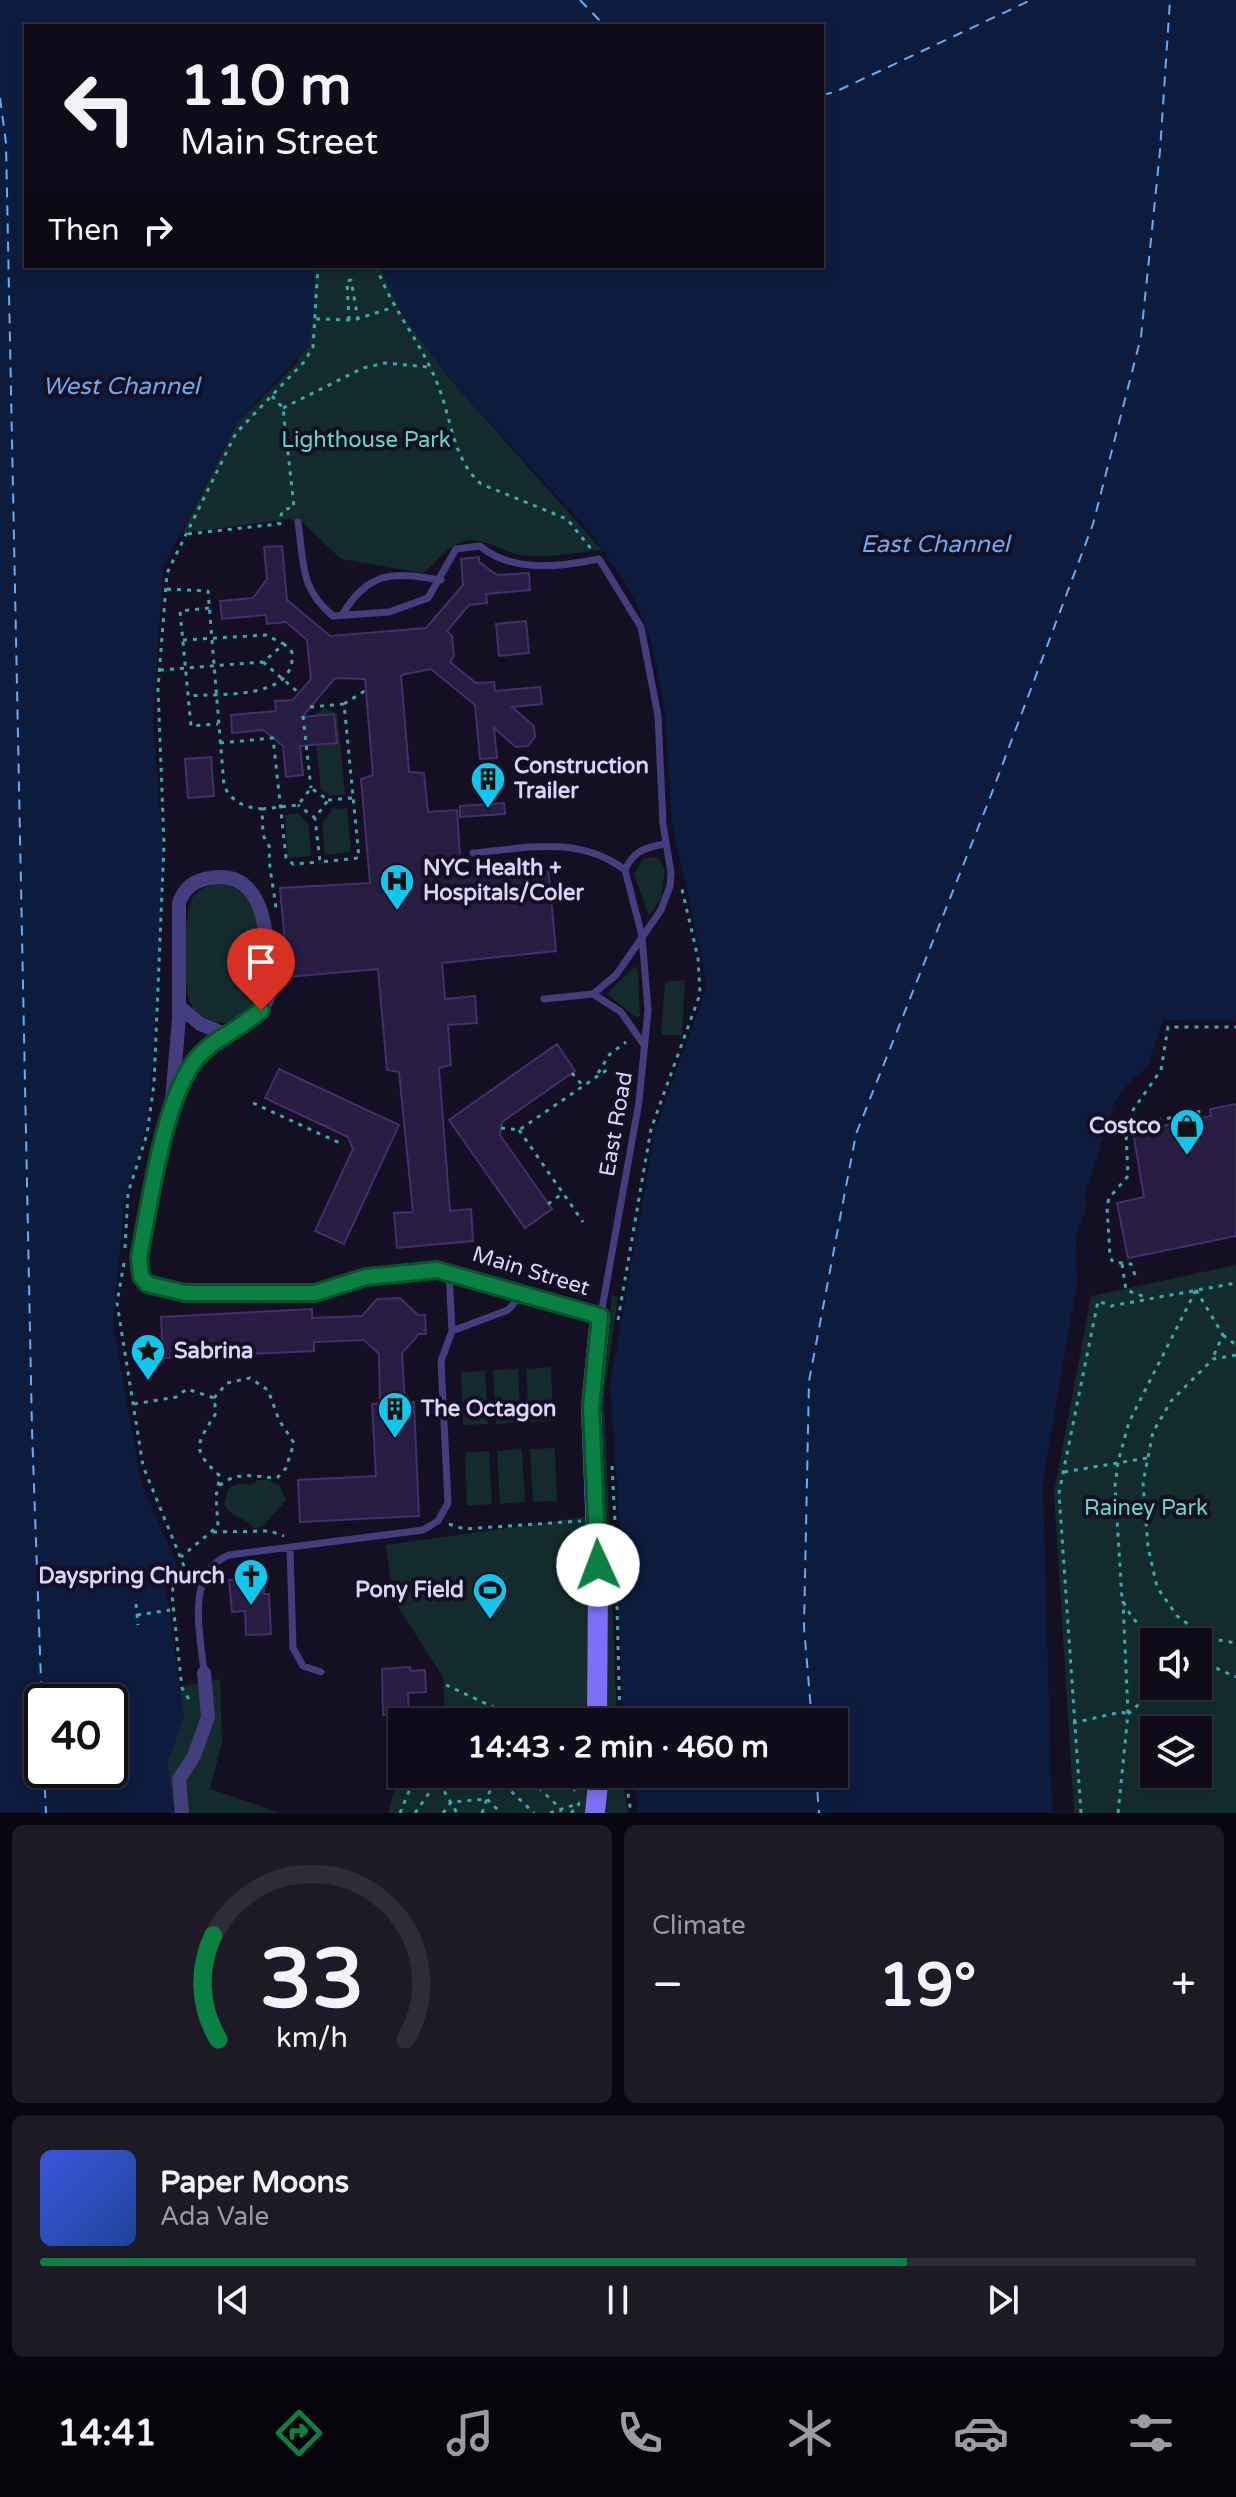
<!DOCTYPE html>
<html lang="en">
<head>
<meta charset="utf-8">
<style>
  body { margin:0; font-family:"Varela Round",sans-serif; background:#1d1927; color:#f1f3f6; height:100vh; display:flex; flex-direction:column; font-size:30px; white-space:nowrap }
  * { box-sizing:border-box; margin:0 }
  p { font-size:26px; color:#9b9ba2 }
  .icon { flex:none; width:44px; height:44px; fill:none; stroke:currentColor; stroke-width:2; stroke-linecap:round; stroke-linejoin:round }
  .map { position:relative; height:1813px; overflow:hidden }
  .drawer { display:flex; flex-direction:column; gap:12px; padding:12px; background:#08060e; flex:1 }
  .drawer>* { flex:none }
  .guide { position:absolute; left:24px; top:24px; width:800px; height:244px; border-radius:0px; box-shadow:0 4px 12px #0003,0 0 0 2px #2f2b39; background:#0f0b1a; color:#f1f3f6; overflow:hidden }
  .buttons { position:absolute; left:1140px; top:1628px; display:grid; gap:16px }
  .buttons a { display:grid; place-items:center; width:72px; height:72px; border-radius:0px; background:#0f0b1a; box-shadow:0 4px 12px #0003,0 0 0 2px #2f2b39; font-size:40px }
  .speed { position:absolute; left:24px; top:1684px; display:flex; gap:16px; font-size:40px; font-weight:700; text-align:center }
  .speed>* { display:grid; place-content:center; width:104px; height:104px; border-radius:50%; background:#0f0b1a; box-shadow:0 4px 12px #0003,0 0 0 2px #2f2b39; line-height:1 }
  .speed .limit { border:4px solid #111; border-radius:12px; background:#fff; color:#111 }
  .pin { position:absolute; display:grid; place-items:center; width:68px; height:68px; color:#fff; margin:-82px -34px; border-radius:50% 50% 50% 0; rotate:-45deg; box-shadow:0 0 8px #0007 }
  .pin .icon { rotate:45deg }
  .me { position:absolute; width:88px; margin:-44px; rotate:358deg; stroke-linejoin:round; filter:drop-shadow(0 0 6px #0008) }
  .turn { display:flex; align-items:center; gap:28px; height:168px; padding:0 24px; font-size:36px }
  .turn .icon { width:104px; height:104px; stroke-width:2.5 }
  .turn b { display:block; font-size:56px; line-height:68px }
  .then { display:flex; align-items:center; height:76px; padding:0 24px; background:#0003; gap:16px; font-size:30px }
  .big { font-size:60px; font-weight:800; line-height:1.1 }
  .drawer .tile { flex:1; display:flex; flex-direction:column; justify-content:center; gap:12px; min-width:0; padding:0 28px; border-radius:12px; background:#1d1927 }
  .drawer .dial { align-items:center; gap:0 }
  .dial svg { height:208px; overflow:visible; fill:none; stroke:#2f2b39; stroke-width:7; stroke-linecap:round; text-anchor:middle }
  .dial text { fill:#f1f3f6; stroke:none }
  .song { display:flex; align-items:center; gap:24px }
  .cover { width:96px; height:96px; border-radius:12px; background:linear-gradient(135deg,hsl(230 70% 55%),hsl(220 70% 35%)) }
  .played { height:8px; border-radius:4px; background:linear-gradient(90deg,#0b8043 75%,#2f2b39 75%) }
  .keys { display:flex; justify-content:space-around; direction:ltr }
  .heat { display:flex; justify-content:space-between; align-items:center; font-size:44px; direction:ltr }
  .drawer .tiles { flex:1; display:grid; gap:12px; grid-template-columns:1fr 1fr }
  .tile:last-child { grid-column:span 2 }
  .trip { position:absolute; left:388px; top:1708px; width:460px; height:80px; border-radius:0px; background:#0f0b1a; box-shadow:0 4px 12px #0003,0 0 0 2px #2f2b39; font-weight:800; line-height:80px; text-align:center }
  .menu { display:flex; height:128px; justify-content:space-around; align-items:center; background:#06040a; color:#9b9ba2 }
  .menu .icon { width:56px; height:56px }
  .menu .selected { color:#0b8043 }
  .menu b { font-size:36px; color:#f1f3f6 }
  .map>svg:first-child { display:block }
</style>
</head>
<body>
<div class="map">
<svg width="1236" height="1813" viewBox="0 0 1236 1813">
  <rect width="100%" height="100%" fill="#140f22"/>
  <path fill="#132b2c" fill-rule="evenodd" d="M314 266H380L402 314 449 378 602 550C576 552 546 559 521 555 501 552 480 535 461 542 444 548 436 565 422 573L341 559 302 522 290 519 182 533 236 424 297 362 314 308Z
    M325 708 337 714 345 794 330 796 321 789 313 716Z
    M347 808 351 852 325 855 322 823 333 809Z
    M298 813 308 824 311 856 288 858 285 815Z
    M650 857 659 859 665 870 661 898 649 916 634 874 642 860Z
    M224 884C247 891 254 904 259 927 244 934 239 939 235 955L249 973 263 975C263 993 259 1007 243 1017 225 1028 199 1023 190 1002 183 984 182 908 195 894 202 886 213 885 224 884Z
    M635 966 638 970 640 1016 637 1018 607 994Z
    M685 980 682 1035H661L665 982Z
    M1236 1265V1813H1074L1054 1493 1091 1296ZM1154 1642H1198V1686H1154ZM1154 1730H1198V1774H1154Z
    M612 1295 618 1297 604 1395 617 1722H606L598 1420Z
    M551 1367 553 1420 529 1422 526 1369Z
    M518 1369 521 1422 496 1424 493 1370Z
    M485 1371 488 1424 463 1425 461 1372Z
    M555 1448 557 1501 533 1502 530 1449Z
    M522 1449 525 1502 500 1504 497 1451Z
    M489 1451 492 1504 467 1506 465 1452Z
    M258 1480H267L280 1486 286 1500 263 1526 254 1528C245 1517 231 1518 224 1504L229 1487 243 1483 250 1485Z
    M591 1516 590 1722H445L443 1677 393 1599 386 1545Z
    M220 1679 222 1742 210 1789 281 1813H174L167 1762 184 1717 180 1687Z
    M404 1774H593L585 1813H388L396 1783Z
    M607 1774H622L628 1813H606Z"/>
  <path fill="#0d1b3e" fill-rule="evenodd" d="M0 0H1236V1021L1163 1020 1148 1066 1129 1083 1114 1104 1085 1194 1087 1207 1076 1238 1077 1284 1043 1481 1052 1813H638L632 1774H834V1722H623L618 1599 620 1535 610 1385 655 1130 706 989 704 967 672 824 665 712 659 679 651 642 637 604 618 572 588 530 449 378 402 314 380 266H822V26H26V266H314V309L308 347 236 424 163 568 153 722 164 862 153 1062 145 1131 125 1197 113 1321 141 1482 180 1571 166 1587 184 1717 167 1762 174 1813H0ZM110 1702V1770H42V1702Z"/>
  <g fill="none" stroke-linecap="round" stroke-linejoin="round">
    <path stroke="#68aaf6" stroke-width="2" stroke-dasharray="10 8" stroke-linecap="butt" d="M580 0 605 26
      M822 95 835 92 1031 0
      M0 98 6 143 32 1430 42 1708
      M812 1722 804 1627 809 1381 856 1134 988 803 1093 524 1141 337 1160 151 1170 0
      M44 1770 46 1813
      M816 1774 819 1813"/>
  </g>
  <path fill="#271c42" stroke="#40306c" stroke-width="2" d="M282 546 287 600 330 636 426 628 463 585 461 559 479 557V562L497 575 529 573 530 590 486 594 487 603 469 605 447 631 452 636 454 656 450 662 476 683 494 682 495 691 540 687 542 704 512 707 534 726 535 737 528 746 516 747 494 728 497 758 480 759 475 705 431 669 401 675 409 772 424 773 428 812 457 810 461 872 548 866 556 951 442 963 445 999 475 996 477 1023 448 1025 451 1065 439 1068 450 1211 471 1209 473 1241 397 1248 394 1213 413 1212 399 1072 387 1070 378 969 288 977 280 888 370 883 361 779 373 775 365 679 335 678 302 717 334 714 337 743 300 746 303 775 286 777 283 746 263 730 232 733 231 715 276 711 275 701 293 700 311 679 307 640 286 622 267 624 266 615 222 619 220 601 253 598 267 579 264 547Z
    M526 621 529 653 499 656 496 624Z
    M211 757 214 796 188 798 185 759Z
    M504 803 505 814 460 817V806Z
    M557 1044 575 1071 502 1122 500 1135 552 1209 525 1228 449 1120Z
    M279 1069 399 1125 344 1244 315 1231 353 1149 348 1137 265 1098Z
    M1236 1104V1236L1128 1258 1117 1203 1144 1197 1133 1132 1211 1116 1210 1109Z
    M400 1298 418 1315H425L426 1334H419L402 1353 405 1402H414L419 1516 300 1522 298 1480 376 1476 372 1404 380 1403 379 1354 364 1340 314 1342V1351L163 1358 161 1317 312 1309V1318L362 1316 377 1299Z
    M251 1577V1583L264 1582V1594H269L271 1634 246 1635 245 1611 232 1612 229 1580Z
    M410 1667 411 1671 425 1670 426 1692 408 1693 409 1714 383 1715 382 1669Z"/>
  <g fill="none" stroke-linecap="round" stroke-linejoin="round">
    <path stroke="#36acad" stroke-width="3" stroke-dasharray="4 6" stroke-linecap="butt" d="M376 266C392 310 423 344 439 388 452 422 453 459 481 484L567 519 592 550
      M316 319 354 320 394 307
      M349 320 347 281 351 280 358 319
      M272 396 283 408 294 507 283 510 278 524
      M283 408 363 368 385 363 428 367
      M188 534 287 523
      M167 589 208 591 224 786C233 803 244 807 262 809L263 835 270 848C267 863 275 892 276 910
      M209 608 180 611 191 726 218 724
      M183 640 266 635 284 644
      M263 662 299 693
      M160 670 263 662 284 644 292 652C297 701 220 693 188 696
      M344 704 366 690
      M310 707 344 704 359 858 320 862 315 818
      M303 716 311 788
      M220 743 273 738 286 858 293 864 320 862
      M328 800 352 798
      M262 809 298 805 311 788 328 800 315 818 298 805
      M572 1073 583 1086
      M598 1073 610 1054 626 1042
      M253 1103 344 1145
      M1128 1127 1202 1111
      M501 1128 519 1130 611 1067
      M519 1130 583 1222
      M548 1204 563 1193
      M125 1248 128 1193 147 1134 154 1084 164 844 158 688 167 573 236 433 304 362 313 347 318 266
      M124 1263 117 1303 143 1466 186 1571 173 1588 172 1595 182 1688 192 1704
      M1122 1264 1126 1290 1148 1298
      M1135 1275 1131 1264 1113 1262 1110 1257 1107 1206 1109 1198 1128 1176 1126 1133 1133 1110 1161 1070 1168 1027H1236
      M1196 1290 1223 1335 1213 1357
      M618 1320 651 1129 700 994 698 958 681 885
      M1223 1335 1236 1345
      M1236 1355 1213 1359 1171 1401 1153 1432 1143 1483 1148 1547 1157 1587 1177 1616 1207 1638 1236 1643
      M214 1398 227 1383 250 1378 268 1390 279 1420 294 1443 286 1468 277 1478C255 1477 237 1470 219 1486
      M134 1404 176 1397 187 1389 214 1398 216 1413C198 1443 189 1448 220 1476L216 1496 218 1526 181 1557
      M612 1466 615 1522
      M1064 1472 1147 1458
      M449 1524 464 1529 581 1521
      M213 1532 270 1531 284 1536
      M136 1604 138 1625
      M617 1606 620 1722
      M137 1615 170 1610
      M1159 1642C1142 1630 1131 1619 1122 1599L1115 1486 1118 1462 1129 1422 1196 1290
      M1198 1660 1236 1677
      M1198 1660 1207 1638
      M446 1685 502 1711 582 1713
      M1128 1714 1159 1686
      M515 1722 519 1712
      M1073 1723 1121 1712 1128 1714
      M434 1774 457 1813
      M524 1774 561 1809 560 1813
      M558 1774 579 1794
      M579 1774 580 1783
      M625 1774 631 1813
      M400 1813 416 1774
      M415 1813 438 1780 495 1776 534 1813
      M443 1813 451 1802 487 1799 501 1813
      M482 1813 496 1774
      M550 1813 580 1803
      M571 1813 579 1804
      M1081 1813 1059 1493 1098 1301 1111 1306 1236 1283
      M1118 1813 1128 1714 1123 1601"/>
    <path stroke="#443d7e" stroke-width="7" d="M298 522C304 562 299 588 333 616L389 612 428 598 456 549 480 546C512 573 560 567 599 559L641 627 658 716 663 824 671 873 670 886 661 910 616 975 593 994 544 999
      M342 615C369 570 393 572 441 580
      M473 853C528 848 578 835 625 870
      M625 870C633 851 646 847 665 844
      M593 994 621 1012 644 1045
      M601 1314 639 1102 648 1010 642 936 625 870
      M452 1331 508 1310 521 1295
      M290 1548 293 1648 303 1666 321 1672
      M204 1673C201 1635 184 1573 229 1555L423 1530 438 1521 448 1503 441 1361 452 1331 449 1273"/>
    <path stroke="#443d7e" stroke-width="14" d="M180 1007 200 1024 225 1034
      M172 1101C181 1082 189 1064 205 1049 225 1030 260 1024 269 995 273 981 270 966 268 952 265 917 257 870 210 878 194 880 184 888 179 903V1018L172 1101 139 1258 141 1276 147 1284 185 1293H315L366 1277 437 1270 600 1316
      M182 1813 179 1779 194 1756 208 1717 204 1673"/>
    <path stroke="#7d70f6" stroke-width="20" d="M597 1722 598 1583 591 1407 600 1316
      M595 1813 599 1774"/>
  </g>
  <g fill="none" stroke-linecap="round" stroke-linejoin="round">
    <g stroke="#07532c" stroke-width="20">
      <path id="route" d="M261 1010C241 1029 215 1037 197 1058 164 1096 149 1207 139 1258L141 1276 147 1284 185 1293H315L366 1277 437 1270 600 1316 591 1407 598 1565"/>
    </g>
    <use href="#route" stroke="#0b8043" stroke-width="14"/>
  </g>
  <defs>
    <g id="building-pin" transform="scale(1.8)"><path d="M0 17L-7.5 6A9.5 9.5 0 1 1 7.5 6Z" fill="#0fc7ed" stroke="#140f22"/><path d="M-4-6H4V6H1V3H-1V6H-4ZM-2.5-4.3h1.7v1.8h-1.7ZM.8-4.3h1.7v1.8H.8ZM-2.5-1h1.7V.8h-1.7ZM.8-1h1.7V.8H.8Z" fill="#111"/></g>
    <g id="hospital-pin" transform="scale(1.8)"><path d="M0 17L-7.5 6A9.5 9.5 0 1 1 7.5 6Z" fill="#0fc7ed" stroke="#140f22"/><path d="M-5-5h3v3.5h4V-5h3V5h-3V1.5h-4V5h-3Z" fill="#111"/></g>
    <g id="shop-pin" transform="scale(1.8)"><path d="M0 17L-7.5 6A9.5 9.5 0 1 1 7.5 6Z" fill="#0fc7ed" stroke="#140f22"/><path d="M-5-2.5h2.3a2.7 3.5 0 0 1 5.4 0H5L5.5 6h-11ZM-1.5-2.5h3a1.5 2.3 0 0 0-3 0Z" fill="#111"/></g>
    <g id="sight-pin" transform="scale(1.8)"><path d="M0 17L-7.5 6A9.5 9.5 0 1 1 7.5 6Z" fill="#0fc7ed" stroke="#140f22"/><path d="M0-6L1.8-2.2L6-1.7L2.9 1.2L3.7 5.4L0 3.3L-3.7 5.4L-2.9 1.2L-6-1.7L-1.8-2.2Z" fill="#111"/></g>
    <g id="church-pin" transform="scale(1.8)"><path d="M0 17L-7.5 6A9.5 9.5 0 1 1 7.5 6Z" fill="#0fc7ed" stroke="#140f22"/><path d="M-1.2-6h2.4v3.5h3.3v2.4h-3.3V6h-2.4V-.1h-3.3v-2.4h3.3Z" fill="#111"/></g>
    <g id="stadium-pin" transform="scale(1.8)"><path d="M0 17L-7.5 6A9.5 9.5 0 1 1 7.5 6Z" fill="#0fc7ed" stroke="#140f22"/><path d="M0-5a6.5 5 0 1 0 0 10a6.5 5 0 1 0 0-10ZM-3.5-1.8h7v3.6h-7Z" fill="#111"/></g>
  </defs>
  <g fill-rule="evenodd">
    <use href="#building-pin" x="488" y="779"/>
    <use href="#hospital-pin" x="397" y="881"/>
    <use href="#shop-pin" x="1187" y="1126"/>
    <use href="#sight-pin" x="148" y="1351"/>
    <use href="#building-pin" x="395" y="1409"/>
    <use href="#church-pin" x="251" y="1576"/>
    <use href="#stadium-pin" x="490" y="1590"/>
  </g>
  <g text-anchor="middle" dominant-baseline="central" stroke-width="8" stroke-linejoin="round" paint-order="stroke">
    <g font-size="22" fill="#64d8c3" stroke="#140f22">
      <text x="366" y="440">Lighthouse Park</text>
      <text x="1146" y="1508">Rainey Park</text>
    </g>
    <g font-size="22" font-weight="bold" fill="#dbd3fc" stroke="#140f22" text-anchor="start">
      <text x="514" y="766">Construction<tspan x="514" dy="25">Trailer</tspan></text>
      <text x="423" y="868">NYC Health +<tspan x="423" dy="25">Hospitals/Coler</tspan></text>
      <text x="1161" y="1126" text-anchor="end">Costco</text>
      <text x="174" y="1351">Sabrina</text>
      <text x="421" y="1409">The Octagon</text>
      <text x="225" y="1576" text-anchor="end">Dayspring Church</text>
      <text x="464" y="1590" text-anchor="end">Pony Field</text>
    </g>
    <g font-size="22" fill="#dbd3fc" stroke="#140f22">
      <text transform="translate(616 1124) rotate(-80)">East Road</text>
      <text transform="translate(531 1271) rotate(17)">Main Street</text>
    </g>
    <g font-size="24" font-style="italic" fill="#68aaf6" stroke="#140f22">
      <text x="121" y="386">West Channel</text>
      <text x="935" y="544">East Channel</text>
    </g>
  </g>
</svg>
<div class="buttons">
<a><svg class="icon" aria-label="sound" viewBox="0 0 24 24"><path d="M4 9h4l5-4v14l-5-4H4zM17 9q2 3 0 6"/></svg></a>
<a><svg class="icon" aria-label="layers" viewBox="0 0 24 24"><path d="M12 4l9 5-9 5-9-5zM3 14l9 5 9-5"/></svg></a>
</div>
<div class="speed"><div class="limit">40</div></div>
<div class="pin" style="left:261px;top:1010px;background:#d93025"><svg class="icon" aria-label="arrive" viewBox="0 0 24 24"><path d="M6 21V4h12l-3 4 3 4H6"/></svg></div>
<svg class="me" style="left:598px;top:1565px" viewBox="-20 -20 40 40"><circle r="19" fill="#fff"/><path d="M0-13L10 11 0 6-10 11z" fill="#0b8043"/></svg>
<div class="trip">14:43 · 2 min · 460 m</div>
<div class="guide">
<div class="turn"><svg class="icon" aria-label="left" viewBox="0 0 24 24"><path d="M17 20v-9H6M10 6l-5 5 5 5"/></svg><div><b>110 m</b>Main Street</div></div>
<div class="then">Then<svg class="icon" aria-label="right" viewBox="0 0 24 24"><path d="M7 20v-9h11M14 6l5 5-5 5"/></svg></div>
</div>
</div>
<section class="drawer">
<div class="tiles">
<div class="tile dial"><svg viewBox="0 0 100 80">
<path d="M14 69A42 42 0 1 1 86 69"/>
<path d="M14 69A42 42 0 0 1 12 29" stroke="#0b8043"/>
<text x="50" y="56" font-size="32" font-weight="700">33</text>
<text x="50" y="72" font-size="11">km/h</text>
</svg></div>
<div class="tile"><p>Climate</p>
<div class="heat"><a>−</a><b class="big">19°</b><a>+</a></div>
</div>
<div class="tile">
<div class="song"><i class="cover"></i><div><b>Paper Moons</b><p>Ada Vale</p></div></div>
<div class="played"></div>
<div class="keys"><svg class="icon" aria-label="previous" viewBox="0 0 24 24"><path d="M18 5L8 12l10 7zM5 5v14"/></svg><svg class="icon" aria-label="pause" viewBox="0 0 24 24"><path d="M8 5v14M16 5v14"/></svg><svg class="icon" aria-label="next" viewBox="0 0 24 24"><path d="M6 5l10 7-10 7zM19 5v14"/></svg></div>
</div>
</div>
</section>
<nav class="menu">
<b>14:41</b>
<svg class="icon selected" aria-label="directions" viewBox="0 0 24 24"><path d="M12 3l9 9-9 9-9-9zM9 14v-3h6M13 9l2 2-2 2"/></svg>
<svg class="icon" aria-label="music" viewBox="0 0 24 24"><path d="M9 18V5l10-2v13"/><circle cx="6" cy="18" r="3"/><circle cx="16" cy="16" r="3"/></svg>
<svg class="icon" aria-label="phone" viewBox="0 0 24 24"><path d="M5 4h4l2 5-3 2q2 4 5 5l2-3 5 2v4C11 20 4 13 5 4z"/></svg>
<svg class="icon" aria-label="climate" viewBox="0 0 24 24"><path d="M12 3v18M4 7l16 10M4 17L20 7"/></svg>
<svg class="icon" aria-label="car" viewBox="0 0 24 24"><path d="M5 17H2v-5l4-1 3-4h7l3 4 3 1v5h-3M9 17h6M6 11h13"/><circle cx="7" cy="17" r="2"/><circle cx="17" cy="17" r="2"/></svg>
<svg class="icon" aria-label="filters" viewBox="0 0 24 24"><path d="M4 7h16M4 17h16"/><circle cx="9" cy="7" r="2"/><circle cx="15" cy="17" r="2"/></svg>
</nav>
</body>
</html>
